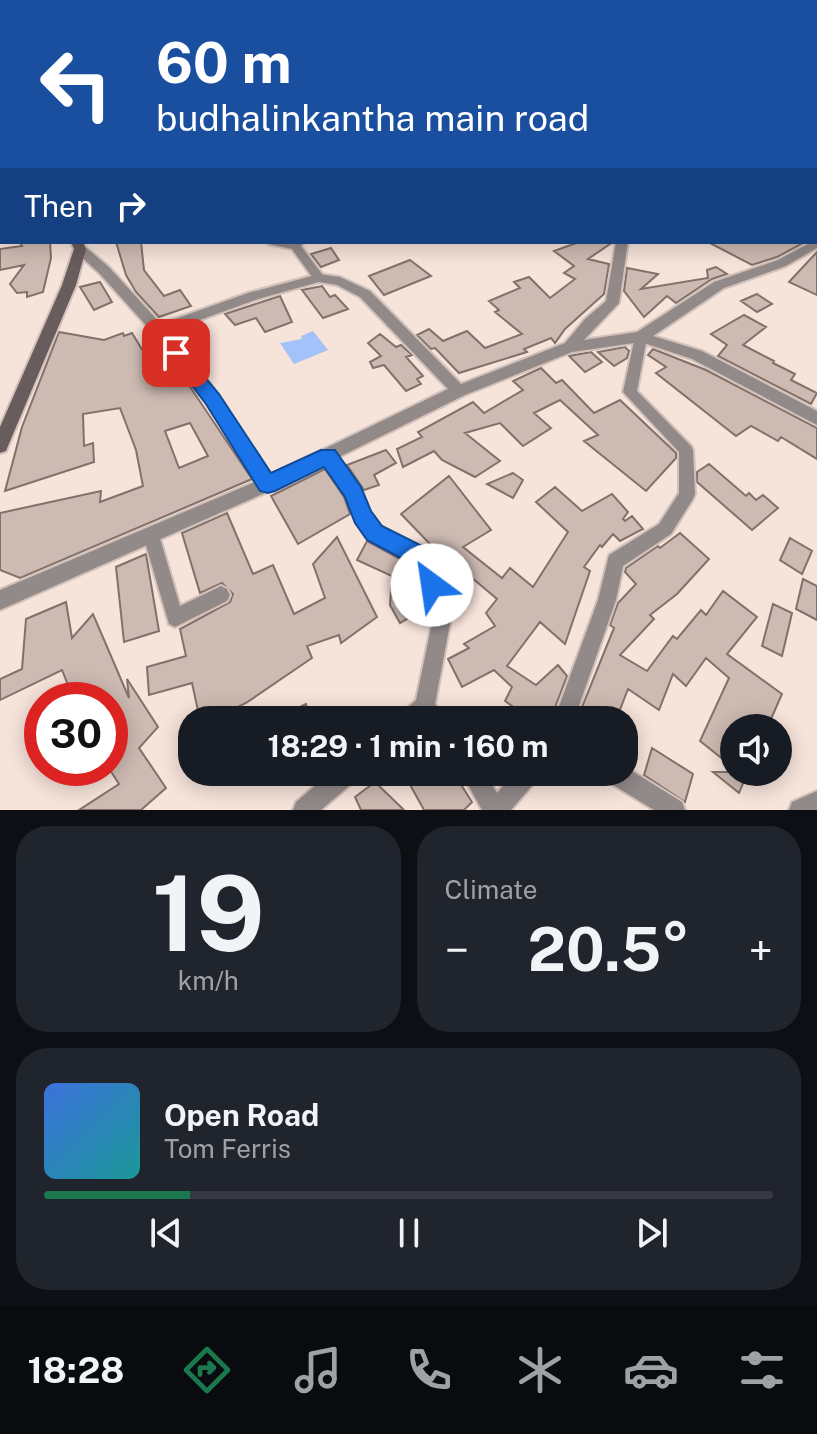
<!DOCTYPE html>
<html lang="en">
<head>
<meta charset="utf-8">
<style>
  body { margin:0; font-family:"Public Sans",sans-serif; background:#20242c; color:#f1f3f6; height:100vh; display:flex; flex-direction:column; font-size:30px; white-space:nowrap }
  * { box-sizing:border-box; margin:0 }
  p { font-size:26px; color:#9ea1a6 }
  .icon { flex:none; width:44px; height:44px; fill:none; stroke:currentColor; stroke-width:2; stroke-linecap:round; stroke-linejoin:round }
  .map { position:relative; height:810px; overflow:hidden }
  .panel { display:flex; flex-direction:column; gap:16px; padding:16px; background:#0d0f14; flex:1 }
  .panel>* { flex:none }
  .banner { position:absolute; left:0px; top:0px; width:818px; height:244px; box-shadow:0 4px 20px #0003; background:#1a4fa0; color:#fff; overflow:hidden }
  .fabs { position:absolute; left:720px; top:714px; display:grid; gap:16px }
  .fabs a { display:grid; place-items:center; width:72px; height:72px; border-radius:50%; background:#171b24; box-shadow:0 4px 20px #0003; font-size:40px }
  .speed { position:absolute; left:24px; top:682px; display:flex; gap:16px; font-size:40px; font-weight:700; text-align:center }
  .speed>* { display:grid; place-content:center; width:104px; height:104px; border-radius:50%; background:#171b24; box-shadow:0 4px 20px #0003; line-height:1 }
  .speed .limit { border:12px solid #d22; background:#fff; color:#111 }
  .pin { position:absolute; display:grid; place-items:center; width:68px; height:68px; color:#fff; margin:-34px; border-radius:16px; box-shadow:0 4px 12px #0006 }
  .me { position:absolute; width:88px; margin:-44px; rotate:329deg; stroke-linejoin:round; filter:drop-shadow(0 0 6px #0008) }
  .turn { display:flex; align-items:center; gap:28px; height:168px; padding:0 24px; font-size:36px }
  .turn .icon { width:104px; height:104px; stroke-width:2.5 }
  .turn b { display:block; font-size:56px; line-height:68px }
  .then { display:flex; align-items:center; height:76px; padding:0 24px; background:#0003; gap:16px; font-size:30px }
  .big { font-size:60px; font-weight:700; line-height:1.1 }
  .panel .tile { flex:1; display:flex; flex-direction:column; justify-content:center; gap:12px; min-width:0; padding:0 28px; border-radius:32px; background:#20242c }
  .panel .dial { align-items:center; gap:0 }
  .dial b { font-size:104px; line-height:1 }
  .song { display:flex; align-items:center; gap:24px }
  .cover { width:96px; height:96px; border-radius:12px; background:linear-gradient(135deg,hsl(220 70% 55%),hsl(180 70% 35%)) }
  .played { height:8px; border-radius:4px; background:linear-gradient(90deg,#1b774d 20%,#363941 20%) }
  .keys { display:flex; justify-content:space-around; direction:ltr }
  .heat { display:flex; justify-content:space-between; align-items:center; font-size:44px; direction:ltr }
  .panel .tiles { flex:1; display:grid; gap:16px; grid-template-columns:1fr 1fr }
  .tile:last-child { grid-column:span 2 }
  .trip { position:absolute; left:178px; top:706px; width:460px; height:80px; border-radius:32px; background:#171b24; box-shadow:0 4px 20px #0003; font-weight:700; line-height:80px; text-align:center }
  .menu { display:flex; height:128px; justify-content:space-around; align-items:center; background:#090b0e; color:#9ea1a6 }
  .menu .icon { width:56px; height:56px }
  .menu .selected { color:#1b774d }
  .menu b { font-size:36px; color:#f1f3f6 }
  .map>svg:first-child { display:block }
</style>
</head>
<body>
<div class="map">
<svg width="817" height="810" viewBox="0 0 817 810">
  <rect width="100%" height="100%" fill="#f6e3da"/>
  <path fill="#a3c2f9" d="M313 331 328 350 294 364 280 343 302 339 301 336Z"/>
  <path fill="#cdbab2" stroke="#82716a" stroke-width="2" fill-rule="evenodd" d="M20 242H50L51 258 43 292 27 297V292L17 293 10 284 24 265 0 270V249L22 246Z
    M116 242H141L144 270 164 296 180 290 191 306 159 317 136 292 126 275Z
    M579 242H613L588 259 609 264 604 294 565 329 555 343 551 338 524 349 527 352 459 373 435 348 431 349 417 335 429 329 443 341 467 331 485 348 522 334 495 312 499 310 489 301 520 288 514 282 529 277 550 298 575 279 564 273 574 266 554 251Z
    M708 242H805L777 257 752 265Z
    M331 248 339 260 321 267 311 254Z
    M817 252V295L789 282Z
    M410 260 431 276 384 295 369 276Z
    M716 267 727 274 712 279 676 303 667 296 644 317 624 291 627 268 658 274 641 289 708 278 707 270Z
    M100 282 112 302 94 310 80 287Z
    M322 286 330 297 335 295 348 309 323 318 302 290Z
    M757 294 772 304 757 312 741 301Z
    M280 296 292 322 265 332 256 318 235 325 225 314Z
    M744 315 766 327 743 345 774 361 773 363 795 374 791 380 817 393 811 404 718 356 727 345 711 334Z
    M59 332 104 340 123 333 124 336 132 333 160 379 178 369 252 479 20 578 0 570V513L101 491 100 502 143 486 136 450 120 408 83 414 84 446 93 443 94 462 5 491 22 427ZM190 423 208 456 179 468 165 431Z
    M380 334 396 347 401 345 412 355 406 357 423 376 417 379 421 384 406 391 384 365 373 368 370 362 381 356 368 343Z
    M625 347 629 351 627 358 614 366 598 352Z
    M653 349 706 370 817 428V459L781 437 778 441 751 426 736 436 656 373 666 367 648 355Z
    M591 352 602 362 585 372 569 356Z
    M541 368 556 383 562 380 594 413 620 400 676 453V458L646 491 584 441 598 435 560 400 534 413 551 428 523 446 500 423 465 433 500 461 475 477 442 460 434 451 403 467 397 449 422 437 418 432 473 402 484 413 523 390 513 381Z
    M386 450 396 463 374 475 379 485 364 490 347 465Z
    M709 464 746 496 749 493 756 500 763 495 778 508 752 530 697 482V472Z
    M325 469 344 497 350 514 298 544 271 496Z
    M513 473 523 480 513 498 487 484Z
    M449 476 491 530 463 547 502 578 510 568 533 587 568 532 536 502 555 487 582 511 612 494 628 512 623 519 625 521 632 516 643 529 620 541 613 534 602 547 600 545 584 567 590 571 565 644 540 622 507 666 536 685 558 665 567 676 550 720H532L505 701 512 687 494 670 462 687 448 659 469 648 464 644 495 626 486 613 497 599 459 567 457 572 401 514Z
    M227 513 253 574 273 565 294 614 325 598 313 564 337 537 377 617 341 643 339 635 307 646 312 658 246 703 212 720H200L192 683 149 695 147 667 186 656 180 629 230 602 233 594 222 583 200 593 182 533Z
    M680 533 709 559 677 594 650 615 654 619 620 655 647 671 673 636 677 639 701 610 706 615 723 591 757 617 727 654 782 694 767 728H734V768L700 741 729 678 706 658 686 686 673 674 659 710 628 689 616 720H593L580 712 614 628 610 625 618 603 636 584 625 572 626 568 658 546 660 548Z
    M790 538 812 551 802 574 780 560Z
    M367 541 413 566 428 606 400 623 390 605 392 576 357 560Z
    M146 554 159 631 124 642 116 567Z
    M803 579 817 586V620L796 609Z
    M66 602 72 638 93 614 129 698 127 679 158 727 139 748 166 788 141 810H79L119 784 110 770V700H74L62 670 0 700V679L22 669 26 619Z
    M773 604 792 613 782 656 762 646Z
    M306 704 310 720H273Z
    M652 748 693 774 685 802 644 775Z
    M403 772H453L472 802 464 810H424Z
    M713 772H748L739 793Z
    M375 782 404 810H361L355 797Z"/>
  <g fill="none" stroke-linecap="round" stroke-linejoin="round">
    <g stroke="#d2c1b9" stroke-width="4">
      <path id="minor" d="M0 64H2V68H0Z
        M2 152V158L0 159V153Z
        M267 242H304L301 246 325 278 323 281H315L292 249 268 244Z
        M158 326 162 327 217 395 274 479 276 484 274 489 268 491 262 489 207 403 154 333 152 330 154 327Z
        M641 333 647 337 637 391 691 446 693 450 695 494 693 499 671 534 623 566 616 600 574 720H554L598 600 609 555 659 524 679 493V452L623 392 635 337Z
        M328 450 333 452 360 488 369 512 381 528 428 552 431 558 452 613 435 704 444 720H399L402 713 416 700 434 613 415 564 369 538 356 521 347 496 320 456 323 452Z
        M151 527 157 530 159 535 180 606 221 586 227 589 230 595 227 601 175 627 169 624 143 535 145 530Z
        M624 766 682 802 685 810H654L605 780 602 772H624Z
        M331 772H359L356 780 321 810H293L296 802Z
        M461 772H484L497 793 515 772H540L537 780 511 810H482Z
        M817 791V810H789L792 802Z"/>
    </g>
    <g stroke="#d2c1b9" stroke-width="4">
      <path id="tertiary" d="M684 0H691L692 2H685Z
        M816 41H817V45H816Z
        M817 95V102L816 103V96Z
        M817 239V248L786 266 724 288 653 336 702 351 817 411V425L692 359 641 342 572 352 465 395 274 489 0 610V590L262 479 448 389 360 297 337 285 319 282 258 299 158 335 153 333 99 273 76 252V246H84L109 267 161 324 248 293 319 274 340 277 370 291 461 384 565 343 585 319 606 301 616 242H628L619 303 584 340 637 332 714 282 778 260Z"/>
    </g>
    <g stroke="#d2c1b9" stroke-width="4">
      <path id="secondary" d="M71 242H83L86 249 76 285 8 446 6 451 0 453V427L62 285 74 249Z"/>
    </g>
    <use href="#minor" fill="#928989" fill-rule="evenodd"/>
    <use href="#tertiary" fill="#928989" fill-rule="evenodd"/>
    <use href="#secondary" fill="#695c5c" fill-rule="evenodd"/>
  </g>
  <path fill="#1a73e8" stroke="#114b97" stroke-width="2" d="M176 347 182 349 219 394 271 473 321 450H335L361 487 371 511 382 526 430 550 444 585 441 593 432 596 424 593 414 565 367 540 355 523 345 497 324 467 275 491 268 493 260 491 206 404 170 357 168 353Z"/>
</svg>
<div class="fabs">
<a><svg class="icon" aria-label="sound" viewBox="0 0 24 24"><path d="M4 9h4l5-4v14l-5-4H4zM17 9q2 3 0 6"/></svg></a>
</div>
<div class="speed"><div class="limit">30</div></div>
<div class="pin" style="left:176px;top:353px;background:#d93025"><svg class="icon" aria-label="arrive" viewBox="0 0 24 24"><path d="M6 21V4h12l-3 4 3 4H6"/></svg></div>
<svg class="me" style="left:432px;top:585px" viewBox="-20 -20 40 40"><circle r="19" fill="#fff"/><path d="M0-13L10 11 0 6-10 11z" fill="#1a73e8"/></svg>
<div class="trip">18:29 · 1 min · 160 m</div>
<div class="banner">
<div class="turn"><svg class="icon" aria-label="left" viewBox="0 0 24 24"><path d="M17 20v-9H6M10 6l-5 5 5 5"/></svg><div><b>60 m</b>budhalinkantha main road</div></div>
<div class="then">Then<svg class="icon" aria-label="right" viewBox="0 0 24 24"><path d="M7 20v-9h11M14 6l5 5-5 5"/></svg></div>
</div>
</div>
<section class="panel">
<div class="tiles">
<div class="tile dial"><b>19</b><p>km/h</p></div>
<div class="tile"><p>Climate</p>
<div class="heat"><a>−</a><b class="big">20.5°</b><a>+</a></div>
</div>
<div class="tile">
<div class="song"><i class="cover"></i><div><b>Open Road</b><p>Tom Ferris</p></div></div>
<div class="played"></div>
<div class="keys"><svg class="icon" aria-label="previous" viewBox="0 0 24 24"><path d="M18 5L8 12l10 7zM5 5v14"/></svg><svg class="icon" aria-label="pause" viewBox="0 0 24 24"><path d="M8 5v14M16 5v14"/></svg><svg class="icon" aria-label="next" viewBox="0 0 24 24"><path d="M6 5l10 7-10 7zM19 5v14"/></svg></div>
</div>
</div>
</section>
<nav class="menu">
<b>18:28</b>
<svg class="icon selected" aria-label="directions" viewBox="0 0 24 24"><path d="M12 3l9 9-9 9-9-9zM9 14v-3h6M13 9l2 2-2 2"/></svg>
<svg class="icon" aria-label="music" viewBox="0 0 24 24"><path d="M9 18V5l10-2v13"/><circle cx="6" cy="18" r="3"/><circle cx="16" cy="16" r="3"/></svg>
<svg class="icon" aria-label="phone" viewBox="0 0 24 24"><path d="M5 4h4l2 5-3 2q2 4 5 5l2-3 5 2v4C11 20 4 13 5 4z"/></svg>
<svg class="icon" aria-label="climate" viewBox="0 0 24 24"><path d="M12 3v18M4 7l16 10M4 17L20 7"/></svg>
<svg class="icon" aria-label="car" viewBox="0 0 24 24"><path d="M5 17H2v-5l4-1 3-4h7l3 4 3 1v5h-3M9 17h6M6 11h13"/><circle cx="7" cy="17" r="2"/><circle cx="17" cy="17" r="2"/></svg>
<svg class="icon" aria-label="filters" viewBox="0 0 24 24"><path d="M4 7h16M4 17h16"/><circle cx="9" cy="7" r="2"/><circle cx="15" cy="17" r="2"/></svg>
</nav>
</body>
</html>
